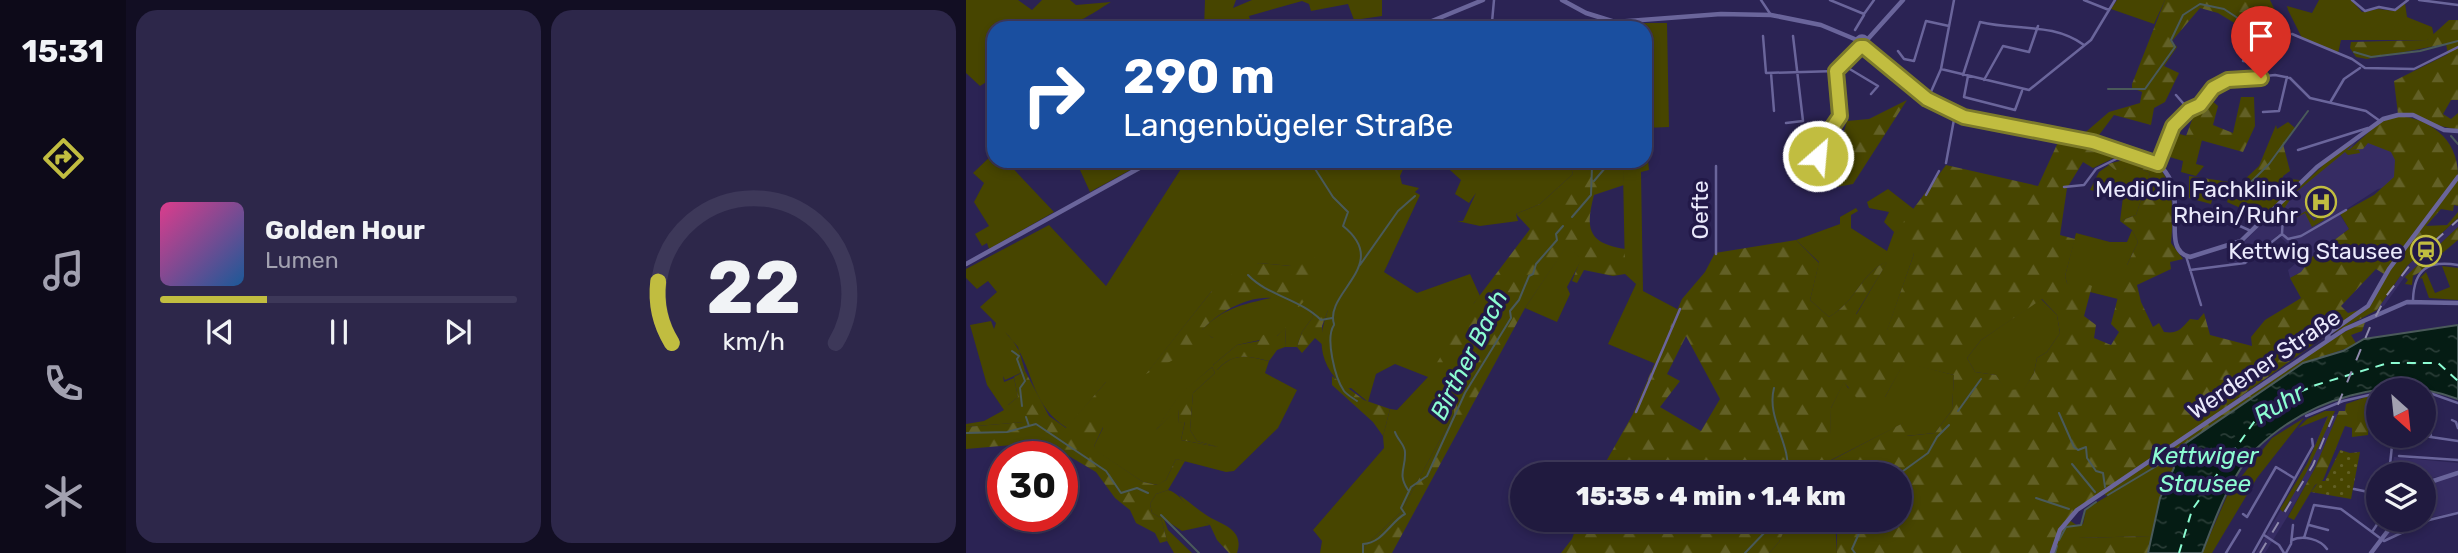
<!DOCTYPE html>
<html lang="en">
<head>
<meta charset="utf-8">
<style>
  body { margin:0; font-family:Rubik,sans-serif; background:#2d274a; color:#f1f3f6; height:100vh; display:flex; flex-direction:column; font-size:26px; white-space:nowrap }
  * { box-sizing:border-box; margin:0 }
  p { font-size:23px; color:#a2a1b0 }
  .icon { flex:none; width:38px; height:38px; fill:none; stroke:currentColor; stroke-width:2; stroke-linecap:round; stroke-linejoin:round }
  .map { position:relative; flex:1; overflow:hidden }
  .details { display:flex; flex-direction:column; gap:10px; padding:10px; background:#120e23; width:840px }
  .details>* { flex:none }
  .hud { position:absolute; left:21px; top:21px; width:665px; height:147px; border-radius:21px; box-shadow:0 4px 10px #0003,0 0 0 2px #3d3859; background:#1a4fa0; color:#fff; overflow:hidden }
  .needle { width:46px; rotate:153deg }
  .fabs { position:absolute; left:1400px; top:378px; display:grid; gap:14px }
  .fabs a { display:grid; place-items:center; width:70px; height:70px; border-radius:50%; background:#201a3f; box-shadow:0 4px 10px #0003,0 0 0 2px #3d3859; font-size:35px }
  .speed { position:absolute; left:21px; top:441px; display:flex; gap:14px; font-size:35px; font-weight:700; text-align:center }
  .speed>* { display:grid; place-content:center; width:91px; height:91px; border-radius:50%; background:#201a3f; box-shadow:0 4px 10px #0003,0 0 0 2px #3d3859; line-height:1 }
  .speed .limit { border:10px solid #d22; background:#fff; color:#111 }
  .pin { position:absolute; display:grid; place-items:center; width:60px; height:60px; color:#fff; margin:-72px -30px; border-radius:50% 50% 50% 0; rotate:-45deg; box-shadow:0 0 7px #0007 }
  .pin .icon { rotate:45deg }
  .me { position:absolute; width:77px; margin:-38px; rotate:27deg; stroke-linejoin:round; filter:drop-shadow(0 0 5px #0008) }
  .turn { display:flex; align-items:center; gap:24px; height:147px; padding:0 21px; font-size:32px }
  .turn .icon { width:91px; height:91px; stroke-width:2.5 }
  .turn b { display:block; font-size:49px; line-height:60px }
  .details .widget { flex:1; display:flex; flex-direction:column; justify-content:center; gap:10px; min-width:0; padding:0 24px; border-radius:21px; background:#2d274a }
  .details .dial { align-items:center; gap:0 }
  .dial svg { height:182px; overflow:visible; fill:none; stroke:#3d3859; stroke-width:7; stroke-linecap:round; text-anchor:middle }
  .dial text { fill:#f1f3f6; stroke:none }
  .song { display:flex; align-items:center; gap:21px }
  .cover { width:84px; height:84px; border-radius:10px; background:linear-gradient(135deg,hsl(330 70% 55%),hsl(210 70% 35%)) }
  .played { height:7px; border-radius:4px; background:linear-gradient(90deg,#c1bd40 30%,#3d3859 30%) }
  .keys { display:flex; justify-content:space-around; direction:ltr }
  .details .tiles { flex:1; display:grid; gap:10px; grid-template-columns:repeat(2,1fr) }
  .trip { position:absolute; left:544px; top:462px; width:402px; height:70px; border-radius:35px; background:#201a3f; box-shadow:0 4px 10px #0003,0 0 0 2px #3d3859; font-weight:800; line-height:70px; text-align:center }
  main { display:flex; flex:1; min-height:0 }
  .tabs { display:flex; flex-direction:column; width:126px; justify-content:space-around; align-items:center; background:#0d0a19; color:#a2a1b0 }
  .tabs .icon { width:49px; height:49px }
  .tabs .on { color:#c1bd40 }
  .tabs b { font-size:32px; color:#f1f3f6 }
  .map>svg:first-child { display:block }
</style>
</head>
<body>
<main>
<nav class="tabs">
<b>15:31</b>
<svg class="icon on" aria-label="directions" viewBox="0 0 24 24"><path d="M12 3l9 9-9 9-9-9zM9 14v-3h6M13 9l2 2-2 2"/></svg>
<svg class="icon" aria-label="music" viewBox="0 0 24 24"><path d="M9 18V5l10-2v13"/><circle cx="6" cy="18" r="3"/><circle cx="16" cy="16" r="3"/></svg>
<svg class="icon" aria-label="phone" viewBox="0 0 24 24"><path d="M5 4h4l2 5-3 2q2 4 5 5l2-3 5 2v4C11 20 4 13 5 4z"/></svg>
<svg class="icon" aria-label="climate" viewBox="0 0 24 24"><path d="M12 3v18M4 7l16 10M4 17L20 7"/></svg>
</nav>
<section class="details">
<div class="tiles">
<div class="widget">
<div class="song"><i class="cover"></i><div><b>Golden Hour</b><p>Lumen</p></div></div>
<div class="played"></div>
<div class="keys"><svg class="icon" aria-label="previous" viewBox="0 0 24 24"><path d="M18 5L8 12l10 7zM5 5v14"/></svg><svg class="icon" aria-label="pause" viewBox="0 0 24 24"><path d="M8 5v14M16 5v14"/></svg><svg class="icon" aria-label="next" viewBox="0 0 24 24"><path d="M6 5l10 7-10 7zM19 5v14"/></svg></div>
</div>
<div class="widget dial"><svg viewBox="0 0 100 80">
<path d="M14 69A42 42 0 1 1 86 69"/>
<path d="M14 69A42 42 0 0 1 8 42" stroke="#c1bd40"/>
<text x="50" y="56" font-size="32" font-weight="700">22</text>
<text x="50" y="72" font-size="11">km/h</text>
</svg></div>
</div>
</section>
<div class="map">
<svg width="1492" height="553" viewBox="0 0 1492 553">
  <defs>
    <pattern id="forest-firs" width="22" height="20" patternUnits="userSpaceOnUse" patternTransform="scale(1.75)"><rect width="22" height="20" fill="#474500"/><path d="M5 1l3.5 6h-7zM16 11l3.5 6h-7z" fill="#626026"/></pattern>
    <pattern id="garden-dots" width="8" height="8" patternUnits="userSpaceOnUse" patternTransform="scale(1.75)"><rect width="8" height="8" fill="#474500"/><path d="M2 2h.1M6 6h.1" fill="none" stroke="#626026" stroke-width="1.8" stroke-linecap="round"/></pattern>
    <pattern id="water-ripples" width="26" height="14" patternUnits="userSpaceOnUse" patternTransform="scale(1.75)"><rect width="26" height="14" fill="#051c14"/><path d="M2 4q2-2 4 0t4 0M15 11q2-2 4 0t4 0" fill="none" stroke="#2a3d37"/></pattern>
  </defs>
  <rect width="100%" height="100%" fill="#2b2354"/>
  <path fill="#362c63" d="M1427 133 1431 185 1412 189 1376 212 1374 215 1383 229 1347 256 1335 272 1324 278 1322 270 1329 264 1323 245 1312 235 1278 263 1263 265V260L1270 255 1266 248 1281 239 1310 207 1395 135 1386 147Z
    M1492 218V227L1437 279 1418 306 1413 307 1441 266Z
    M1372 414 1349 468 1320 519 1299 553H1290L1341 464 1362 415Z
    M1428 457 1492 463V472L1458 480V474H1424Z
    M1492 475V512L1462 518 1421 538 1419 536 1432 520H1458V487L1467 481Z"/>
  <path fill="#474500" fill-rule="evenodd" d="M0 0H52L66 10 76 0H104L110 5 145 2C117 19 91 40 58 20L56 23 63 28H28V77L14 86 0 73Z
    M239 0H270L267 8 286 0H416V16L388 20 382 4 345 11 343 4 336 1 283 16 286 28H238Z
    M1151 0H1199L1188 24 1145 9Z
    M1353 0H1385L1396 12 1412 9 1429 11 1439 3 1441 17 1466 27 1468 36 1461 40H1375L1372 54 1336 38 1322 10 1321 6 1346 13Z
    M638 23H701L703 127 679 128V28H639Z
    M679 129 683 170 675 172 677 291 713 310 690 364 642 344 670 284 659 274 657 171 639 170 641 161H679Z
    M1206 132 1236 140 1230 164 1238 166 1230 176 1215 172 1217 161 1197 155Z
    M1395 135 1381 150H1393L1394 153 1382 155 1379 152 1329 193 1319 207 1326 219 1340 211 1348 221 1357 212 1358 220 1346 227 1339 213 1322 222 1313 206 1364 159Z
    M28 153V161H40L88 212 23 249 21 243 16 246 9 234 23 226 8 202 18 183 7 173Z
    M120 161H181L124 192 114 170 120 165Z
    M220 161H448L439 165 434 176 436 184 453 188 449 192 454 195 418 272 451 293 504 274 514 296 508 303 488 399V414L435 512 400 545 396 553H354L356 541 347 530 418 448 417 436 424 409 431 410 462 377 429 364 410 374 402 402 385 388 380 389C354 366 350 343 362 310H346L347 317 336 332 331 347H319L320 328 311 336 271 345 247 365 251 370C268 352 280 356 303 361L299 373 331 390 312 428 268 471 260 472 210 459 200 480 192 485 177 482 130 451 128 446 137 428 132 420 140 382 101 428C60 402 70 363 39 332L52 347 59 371 39 380 37 376 38 382 48 378 52 397 42 405 59 422 0 427V424L18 421 38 410 21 385 4 325 25 321 28 329 30 323 14 307 31 292 22 281 11 289 0 278V269L83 225 140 286ZM293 263 325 266 305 298C277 304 255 309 235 331L247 338 182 372 245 292ZM246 367 249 373 227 393 224 430 231 441 252 447 215 440 219 421 213 423 212 408 190 430 214 395Z
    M474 161H603L607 174 574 204 550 214 552 221 514 226 491 221H497L510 193 503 203 489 194 495 180Z
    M1143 165 1154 173 1160 168H1173L1184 173 1170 215 1154 221 1157 197 1124 190 1133 172Z
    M1324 179 1334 180 1297 218 1261 202 1264 194 1275 197 1281 194 1280 190Z
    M922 189 949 210 931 232 948 254 921 331 890 315 921 262C895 272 892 300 863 317L844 300 853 262 830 240 874 224V217L890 208 892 211 885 215V228L921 251 928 232 918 222 923 212 903 208 901 202Z
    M1166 230 1172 242 1161 265 1159 288 1152 299 1124 292 1125 286 1111 290 1101 283 1099 276 1110 233 1144 242H1161Z
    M601 245 616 259 601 287 604 294 591 322 559 308Z
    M1476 266 1492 268V300L1463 298 1456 278 1453 279 1460 272 1469 293 1484 287Z
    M1075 299 1091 315 1094 333 1081 352 1071 358 1068 373 1058 390H1039L1030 375 1009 372 1001 358 1015 340Z
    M938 362 988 375 986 410 969 433 940 436 938 423 863 461 865 408 878 381 882 388 919 397Z
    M1359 411H1369L1340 473 1317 512 1314 509 1341 464 1362 416 1332 428 1341 419Z
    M1338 418 1291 478 1246 553H1236L1268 480 1272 481 1306 438Z
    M1204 458 1208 468 1194 498 1186 536 1112 538V526L1117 524 1120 509Z
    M202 490C216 493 225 516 244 525L216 531 198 519 202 530 226 553H208L201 541 195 518 186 513 184 504 190 494Z
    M823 520H869L871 553H803L813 542Z"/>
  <path fill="url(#forest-firs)" fill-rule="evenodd" d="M1199 0H1304L1315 23H1303L1300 33 1276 23 1275 27 1252 13 1234 8 1206 41 1211 47 1198 66 1213 73 1199 102 1188 108 1185 125 1148 115 1130 139 1114 137 1143 112 1174 103 1176 92 1166 88V84Z
    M1483 20H1492V100H1485L1477 114 1485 119 1492 113V129C1470 128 1455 115 1432 114L1428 81 1482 54 1480 44 1401 59 1390 57 1384 48 1385 42 1461 40Z
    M1275 97H1288L1289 126 1277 152 1220 136 1229 112 1243 98 1252 106 1247 125 1267 133Z
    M941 100 887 184 865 188 866 174 881 121 903 119Z
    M1432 116C1462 118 1492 138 1492 175 1489 188 1431 257 1418 274L1410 269 1375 306 1382 313 1397 309 1190 457 1125 499 1103 520 1112 526 1113 538 1186 536 1182 553H871V520H934V474H853L837 468 835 474H633L667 414 716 299 739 272 749 253 830 240 853 263 844 300 863 317C891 301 895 272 922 261L890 314 921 330 948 254 939 248 930 232 980 165 1072 186 1093 140 1125 144 1153 153 1152 156 1127 168 1117 162 1101 188 1094 235 1109 239 1099 276 1101 283 1108 286 1114 281 1126 286 1118 316 1130 325 1128 338 1145 345 1153 332 1145 324 1153 293 1158 288 1150 285 1155 267 1161 265 1172 242 1166 230 1154 221 1170 215 1184 173 1173 168 1168 174 1160 168 1154 174 1142 164C1208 143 1209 195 1205 243L1217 259 1204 262 1205 269 1171 285 1175 302 1187 327 1193 323 1198 332C1212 334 1215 329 1224 319L1232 320 1238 313 1244 335 1286 346 1285 337 1299 320 1335 298 1324 278 1335 272 1347 256 1383 229 1374 214 1408 195 1428 177 1429 160 1425 152 1402 143 1397 149 1383 150 1414 122ZM1076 299 1091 315 1094 333 1081 352 1071 358 1068 373 1058 389 1040 390 1030 375 1009 372 1001 358 1015 340ZM720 336 754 399 735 431 694 407 714 381 701 374ZM938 363 988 375 986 410 969 433 941 436 939 422 864 461 865 408 878 382 893 401 919 397Z
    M1322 122 1329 128 1317 144 1324 171 1317 176V182L1280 190 1277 181 1293 166 1310 125 1311 129Z
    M603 161H641L639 170H657L658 185 628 195C619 229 622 243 659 249V274L647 276 618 270 611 283 606 281 615 259 601 246 559 308 426 553H396L400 545 435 512 488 414V399L462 377 508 303 564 229 550 214 574 204 607 174Z
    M1223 176 1264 182 1262 189H1249L1245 204 1223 198Z
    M1492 180V206L1488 205 1487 211 1475 209 1460 226 1481 225 1492 212V218L1441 266 1411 310 1366 334 1403 307 1423 269Z
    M1492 227V240L1468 260 1469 264 1447 276 1446 285 1439 284 1442 280 1439 277Z
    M345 252 361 274 333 307C325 304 315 299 306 298 280 296 252 313 236 330L248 339 180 374 245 292 266 274 293 263 325 266Z
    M346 309 362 310 356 326 358 346 349 338 336 353 331 347 336 332 347 317Z
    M1400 320 1396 331 1385 335 1391 345 1337 363 1204 454V458L1140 496 1138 493C1227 438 1308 370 1400 320Z
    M320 327 319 347 311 350 303 361C280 356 267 352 250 371L247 365 271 345 293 341 295 336 305 331 311 336Z
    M246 367 249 373 227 393 224 430 231 441 252 447 215 440 219 422 213 423 212 409 189 431 214 394Z
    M59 371 83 416 100 428 140 382 146 384 133 420 137 427 128 446 131 451 177 482 191 485 200 480 210 459 219 461 202 490 190 494 184 504 186 513 195 518 201 541 194 543 189 533 170 523 164 510 149 498 130 472 79 442 0 449V427L58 422 41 406 52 397 48 377Z
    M366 376 398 400 424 409 417 436 407 422 366 385Z
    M1403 396H1405L1402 435 1386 437V428L1379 426 1357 480 1349 485 1328 520 1322 517 1349 468 1373 411H1379L1380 404Z
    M213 495C224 502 234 512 245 518 261 526 278 532 271 553H263L251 540 244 525 229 518Z
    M613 520H728L735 526 742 520H823L813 542 803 553H595L606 539Z"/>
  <path fill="url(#garden-dots)" d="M1374 450 1384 453 1394 452 1385 499 1345 492 1353 481H1359Z"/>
  <path fill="url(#water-ripples)" stroke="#4a5a5a" stroke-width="2" d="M1492 325V399C1423 373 1342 399 1290 449 1264 476 1249 519 1236 553H1182L1194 498 1208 468 1204 454 1337 363 1377 351 1398 339Z"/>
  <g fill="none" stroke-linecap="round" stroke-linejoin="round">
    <path stroke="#4a5a5a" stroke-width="2" d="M1308 38 1324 37
      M1388 52 1405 57 1454 51 1492 41
      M1142 89H1179L1209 47 1205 40 1217 15 1234 4 1258 9 1302 38
      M1485 136 1492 144
      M344 161 367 197 382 212 377 226C426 265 358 292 368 324
      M628 181 645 161
      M1285 182 1303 164 1342 111
      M606 217 625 195 626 167 618 161
      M394 265 432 211 449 196
      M282 275C302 296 334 299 355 320L366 318
      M368 325C359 338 369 378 378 391 381 395 387 398 391 401
      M46 351 53 356 51 359 59 381 54 388 56 406
      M808 388C800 419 826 444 821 474
      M992 411 1015 379
      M1093 413 1108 447 1112 450 1120 447 1121 458 1130 471 1137 473 1139 487
      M60 417 63 426
      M429 432C431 439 439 445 439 452 440 469 431 473 442 490
      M0 433 41 432 70 424 140 471 155 493 171 488 182 493
      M1106 464 1129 492
      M933 474 962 453 971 437 983 425
      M1142 495 1204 458
      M1070 498 1103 509
      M195 515 233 553
      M1093 540 1100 527 1115 525 1119 510 1130 502
      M397 553V544C417 543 425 521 439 514L435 508 445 487 461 476 499 393 545 318 544 311 553 300 563 276 567 274 570 264 591 240 590 234 597 226
      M779 553 801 530 805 520
      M889 553 886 549 899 520
      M1089 553 1091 546"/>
    <path stroke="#8cfcd2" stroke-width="2" stroke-dasharray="9 7" stroke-linecap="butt" d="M1213 553 1226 510 1293 415 1317 399 1350 385 1422 363H1472L1492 381"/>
    <path stroke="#6a659b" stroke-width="2.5" d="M795 0 805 15
      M864 0 898 14 908 0
      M1118 0 1143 10
      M1386 0 1399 11 1413 7 1429 10 1442 0
      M1453 0 1492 5
      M526 22 528 0
      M392 27V28
      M410 28V21
      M889 30 898 15
      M1326 34 1386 59 1399 68 1448 69 1492 47
      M797 36 800 73 870 71
      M932 51 938 59 948 61 960 21 983 26
      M1277 61 1291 62 1295 78
      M877 65 912 86 905 94
      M975 69 1063 90 1125 40 1149 0
      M870 71 894 47
      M805 73 808 111
      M997 75 1014 22C1050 31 1086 22 1118 45
      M1002 76 998 97 1049 110 1056 91
      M1018 80 1037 46 1063 52 1072 26
      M964 94 975 69 988 0
      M1210 95 1223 110
      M1365 101 1378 79 1394 68
      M1297 112 1313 111 1321 77
      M820 123 837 121 827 36
      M1332 150 1402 128
      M852 156 857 141 874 116 870 71
      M980 163 989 114
      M1192 163 1207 126 1223 110 1234 105 1250 85 1262 80 1309 75 1324 78 1344 98 1400 111 1414 121
      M1098 187 1118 185 1130 169 1154 157 1157 151
      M960 195 973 171
      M1311 208 1317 216 1316 234 1322 239 1335 236 1380 210
      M1225 216 1256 218 1285 231
      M750 254V166
      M1220 256 1235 305
      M1224 270 1279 263 1316 234
      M1447 300C1448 269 1462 260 1492 265
      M1425 390H1454
      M1458 391 1492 403
      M670 412 714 309
      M1340 416 1377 401 1412 393
      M1486 420 1490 422 1492 428
      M1463 427 1465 436
      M1458 436 1492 441
      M1433 456 1492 460
      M1423 474 1427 436
      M1388 489 1412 494
      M1277 514 1281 517 1310 467 1328 478
      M1414 520 1406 532 1418 541 1463 520 1492 513
      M1343 525 1362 530
      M1298 535 1313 545 1318 553
      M1338 538 1348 505 1375 509 1406 532
      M1326 540C1337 535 1354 539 1361 549
      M1260 553 1274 530
      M1287 553 1347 446 1346 439
      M1320 553 1325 544 1327 525"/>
    <path stroke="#6a659b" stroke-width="4.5" d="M596 0 620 13 649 22 755 14 805 15 855 25 891 40
      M449 28 517 0
      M890.5 42a5.5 5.5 0 1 1 11 0a5.5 5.5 0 1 1-11 0Z
      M901 40 937 0
      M898 47 961 99 998 117C1039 126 1168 143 1195 167 1225 194 1192 250 1224 257L1275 241 1351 167 1417 119 1432 115H1447L1478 130 1492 131
      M0 264 186 161
      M1361 339 1363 333 1402 306 1423 269 1492 177
      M1458 484 1492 473
      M1086 553 1094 530 1111 510 1379 329 1441 302 1492 303
      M1405 553 1430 520"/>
    <path stroke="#8f8aac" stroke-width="2" stroke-dasharray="12 12" stroke-linecap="butt" d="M1294 553 1347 465 1404 327 1421 295 1448 260 1492 220"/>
  </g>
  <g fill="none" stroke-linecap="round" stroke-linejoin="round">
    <g stroke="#7d7b2a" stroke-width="18">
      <path id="route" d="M852 156 857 141 874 116 870 71 894 47H898L961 99 998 117 1127 142 1192 164 1207 126 1223 110 1234 105 1247 88 1262 80 1295 78"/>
    </g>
    <use href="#route" stroke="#c1bd40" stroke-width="12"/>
  </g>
  <defs>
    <g id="hospital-ring" transform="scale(1.575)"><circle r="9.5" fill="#221948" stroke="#c1bd40" stroke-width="1.5"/><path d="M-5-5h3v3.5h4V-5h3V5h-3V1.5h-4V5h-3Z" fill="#c1bd40"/></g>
    <g id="station-ring" transform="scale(1.575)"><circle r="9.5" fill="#221948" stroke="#c1bd40" stroke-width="1.5"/><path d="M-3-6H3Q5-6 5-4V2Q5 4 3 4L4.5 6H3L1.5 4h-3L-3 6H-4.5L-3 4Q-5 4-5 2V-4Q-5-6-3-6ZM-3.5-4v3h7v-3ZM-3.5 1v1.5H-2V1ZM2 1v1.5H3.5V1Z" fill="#c1bd40"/></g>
  </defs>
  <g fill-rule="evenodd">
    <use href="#hospital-ring" x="1355" y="202"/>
    <use href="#station-ring" x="1460" y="251"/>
  </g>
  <g text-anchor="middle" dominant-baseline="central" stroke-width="7" stroke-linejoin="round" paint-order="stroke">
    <g font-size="23" fill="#eae9fc" stroke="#221948" text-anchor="end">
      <text x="1332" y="189">MediClin Fachklinik<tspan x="1332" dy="26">Rhein/Ruhr</tspan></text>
      <text x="1437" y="251">Kettwig Stausee</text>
    </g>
    <g font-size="23" fill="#eae9fc" stroke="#221948">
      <text transform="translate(734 210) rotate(-90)">Oefte</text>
      <text transform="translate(1298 364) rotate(-34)">Werdener Straße</text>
    </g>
    <g font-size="24" font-style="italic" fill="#8cfcd2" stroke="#221948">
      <text transform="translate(503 355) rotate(-63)">Birther Bach</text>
      <text transform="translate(1313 404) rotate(-31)">Ruhr</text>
      <text x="1239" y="456">Kettwiger<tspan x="1239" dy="28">Stausee</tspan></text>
    </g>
  </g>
</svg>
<div class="fabs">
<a><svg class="needle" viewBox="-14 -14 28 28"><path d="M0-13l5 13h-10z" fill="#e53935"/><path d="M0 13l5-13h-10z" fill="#a2a1b0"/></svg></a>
<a><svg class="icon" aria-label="layers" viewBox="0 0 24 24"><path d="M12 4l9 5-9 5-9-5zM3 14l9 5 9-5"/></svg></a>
</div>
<div class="speed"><div class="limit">30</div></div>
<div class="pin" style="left:1295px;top:78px;background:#d93025"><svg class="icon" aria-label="arrive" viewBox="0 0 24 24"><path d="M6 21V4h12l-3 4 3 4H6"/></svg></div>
<svg class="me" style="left:852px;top:156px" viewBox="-20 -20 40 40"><circle r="17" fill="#c1bd40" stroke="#fff" stroke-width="3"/><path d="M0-11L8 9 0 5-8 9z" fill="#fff"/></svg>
<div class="trip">15:35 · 4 min · 1.4 km</div>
<div class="hud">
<div class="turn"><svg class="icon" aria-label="right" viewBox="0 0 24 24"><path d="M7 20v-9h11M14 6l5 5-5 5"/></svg><div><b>290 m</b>Langenbügeler Straße</div></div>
</div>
</div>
</main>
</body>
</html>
